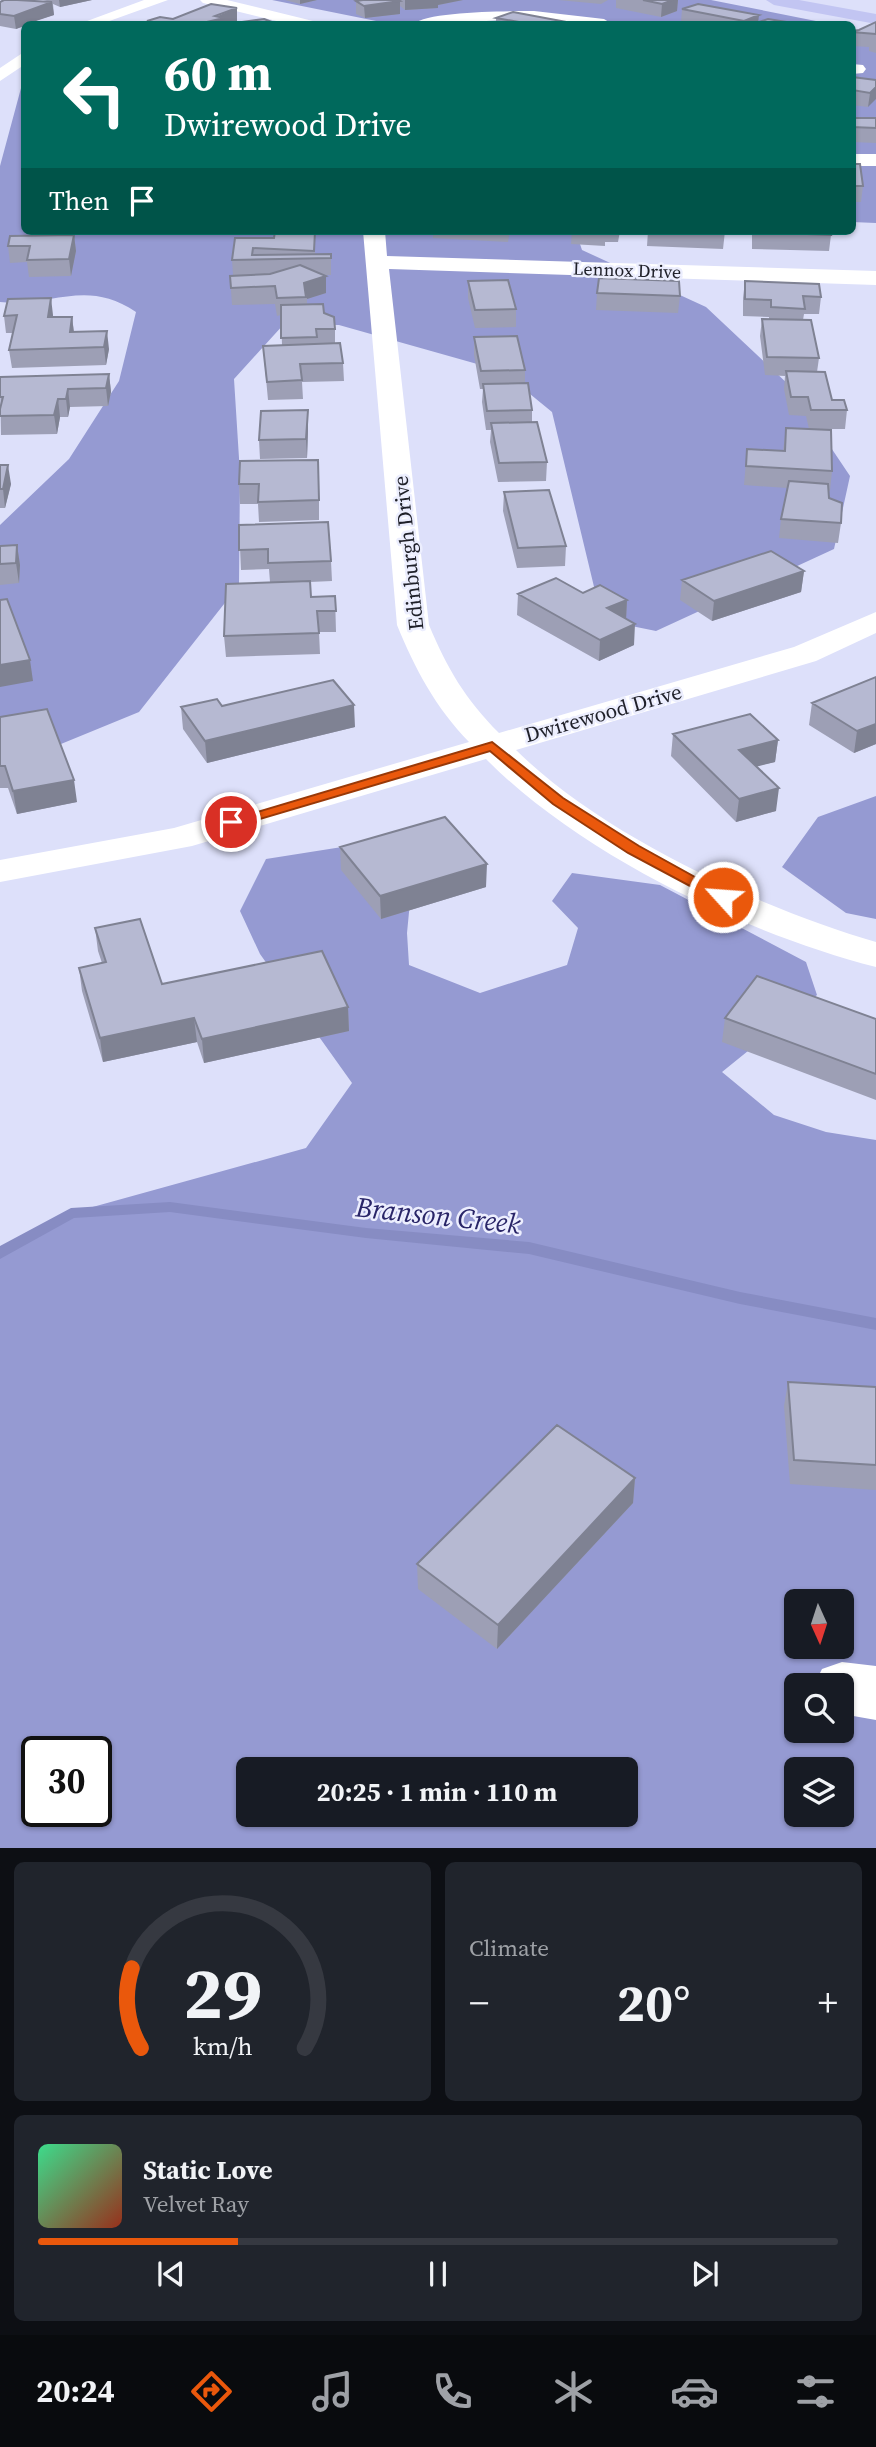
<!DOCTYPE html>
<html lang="en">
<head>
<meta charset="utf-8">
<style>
  body { margin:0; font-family:"Source Serif 4",serif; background:#20242c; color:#f1f3f6; height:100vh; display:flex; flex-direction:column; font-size:26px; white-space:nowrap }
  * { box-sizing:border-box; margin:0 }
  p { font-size:23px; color:#9ea1a6 }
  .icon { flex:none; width:38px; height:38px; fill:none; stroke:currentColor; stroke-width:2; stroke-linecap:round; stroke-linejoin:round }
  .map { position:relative; height:1848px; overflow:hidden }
  .side { display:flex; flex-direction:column; gap:14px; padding:14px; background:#0d0f14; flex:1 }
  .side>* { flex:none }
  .top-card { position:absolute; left:21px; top:21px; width:835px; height:214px; border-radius:10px; box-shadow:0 2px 5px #0004; background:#00695c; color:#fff; overflow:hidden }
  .needle { width:46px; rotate:177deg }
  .tools { position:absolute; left:784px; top:1589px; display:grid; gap:14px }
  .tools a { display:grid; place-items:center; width:70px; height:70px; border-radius:10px; background:#171b24; box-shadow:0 2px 5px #0004; font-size:35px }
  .speed { position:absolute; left:21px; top:1736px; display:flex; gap:14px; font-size:35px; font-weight:700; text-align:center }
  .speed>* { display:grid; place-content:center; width:91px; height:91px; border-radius:50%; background:#171b24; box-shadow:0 2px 5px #0004; line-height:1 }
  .speed .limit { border:4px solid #111; border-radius:10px; background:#fff; color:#111 }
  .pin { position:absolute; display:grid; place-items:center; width:60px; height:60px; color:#fff; margin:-30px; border:4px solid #fff; border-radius:50%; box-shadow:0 2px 7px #0007 }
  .me { position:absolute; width:77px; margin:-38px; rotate:296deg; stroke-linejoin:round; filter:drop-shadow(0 0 5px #0008) }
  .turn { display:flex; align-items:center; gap:24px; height:147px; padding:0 28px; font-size:32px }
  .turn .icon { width:91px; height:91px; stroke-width:2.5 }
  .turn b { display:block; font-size:49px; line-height:60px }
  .then { display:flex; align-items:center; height:66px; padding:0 28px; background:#0003; gap:14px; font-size:26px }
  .big { font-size:52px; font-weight:700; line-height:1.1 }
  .side .tile { flex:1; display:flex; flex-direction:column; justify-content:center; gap:10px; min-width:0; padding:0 24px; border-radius:10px; background:#20242c }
  .side .dial { align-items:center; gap:0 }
  .dial svg { height:182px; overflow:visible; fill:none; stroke:#363941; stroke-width:7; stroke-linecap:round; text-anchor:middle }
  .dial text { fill:#f1f3f6; stroke:none }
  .song { display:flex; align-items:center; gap:21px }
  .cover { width:84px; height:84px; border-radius:10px; background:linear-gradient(135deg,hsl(150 70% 55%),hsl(10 70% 35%)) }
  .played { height:7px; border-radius:4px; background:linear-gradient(90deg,#ea580c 25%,#363941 25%) }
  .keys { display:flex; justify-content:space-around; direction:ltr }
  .heat { display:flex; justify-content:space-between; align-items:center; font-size:38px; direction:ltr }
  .side .tiles { flex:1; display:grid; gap:14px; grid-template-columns:1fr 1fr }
  .tile:last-child { grid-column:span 2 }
  .trip { position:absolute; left:236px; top:1757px; width:402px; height:70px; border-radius:10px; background:#171b24; box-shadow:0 2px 5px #0004; font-weight:700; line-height:70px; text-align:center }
  .tabs { display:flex; height:112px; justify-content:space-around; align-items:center; background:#090b0e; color:#9ea1a6 }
  .tabs .icon { width:49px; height:49px }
  .tabs .on { color:#ea580c }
  .tabs b { font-size:32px; color:#f1f3f6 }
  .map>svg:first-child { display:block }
</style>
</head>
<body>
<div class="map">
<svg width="876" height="1849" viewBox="0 0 876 1849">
  <rect width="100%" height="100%" fill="#dde0fa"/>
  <path fill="#959ad2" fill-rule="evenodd" d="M272 0H711L831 24H391Z
    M852 29 876 34V223L852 222Z
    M24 77V231H601L578 238 582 250 706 307 789 385 850 476 834 549 656 631 602 620 552 412 502 371 339 325 284 324 234 379 240 474 239 585 139 712 0 769V525L69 459 119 381 136 312C86 278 53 307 0 302V166Z
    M876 796V919L846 913 782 867 818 817Z
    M342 847 412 881 407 933 409 965 480 993 567 965 578 928 552 901 572 873 660 885 806 962 817 995 722 1072 774 1115 826 1132 876 1140V1848H0V1253L71 1213 306 1148 352 1083 260 954 240 911 266 859ZM796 1601H842V1647H796ZM796 1685H842V1731H796ZM37 1752H96V1811H37ZM248 1769H626V1815H248ZM796 1769H842V1815H796Z"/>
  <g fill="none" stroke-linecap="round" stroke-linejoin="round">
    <path fill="#878cc3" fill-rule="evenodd" d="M170 1202 366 1228 529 1242 740 1292 876 1318V1330L740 1304 529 1254 366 1238 170 1212 74 1218 0 1259V1246L71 1208Z"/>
    <path fill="#fff" fill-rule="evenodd" d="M144 0H168L101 24H79Z
      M200 0H227L313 21 315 24H289L203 3Z
      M534 11 604 19 612 24 513 20 414 24C426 11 513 11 534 11Z
      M24 52V65L0 81V68Z
      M852 64 863 65 866 69 863 73 852 74Z
      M852 154H876V166H852Z
      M363 231H385L387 256 876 271V285L389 269 429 625C447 668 465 699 499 733L794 647 876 612V633L816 661 516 750C603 836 760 908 876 942V967C745 933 582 856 486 759L192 846 0 882V860L174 828 469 742C436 708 415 669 397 625Z
      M842 1662 876 1666V1720L842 1714V1685H814L822 1669Z"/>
    <path fill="#c2c5f2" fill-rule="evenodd" d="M766 0H799L876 14V24L774 5Z"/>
  </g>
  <path fill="#9d9fb5" d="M43 0H92L60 7 53 4 54 15 24 24V26L16 29 0 26V2L47 1Z
    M285 0H317L300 4Z
    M363 0H463L438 5V8L405 10 400 6V14L365 18 356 14V1Z
    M558 0H608L601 4Z
    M616 0H678L677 11 661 17 616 8Z
    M682 9 758 22 799 24H692L681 22Z
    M496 18 572 23V24H496Z
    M173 19 237 21 228 24H147V21Z
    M876 22V53L869 51V47L852 46V31L859 30Z
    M852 77 876 80 868 107 852 105Z
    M852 118H876V143L852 142Z
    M852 164 863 186 861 202H852Z
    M29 231H99L98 234 74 235 76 251 71 276 29 277 27 262 10 263 8 246 29 236Z
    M315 231V254H331V275H322L326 293 307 299V305L324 313 335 329V343L343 363 344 381 302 382 303 399 268 400 263 346 282 345 281 315 277 316 275 304 232 305 230 276 233 275 232 260 274 238Z
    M433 231H510L508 242 433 238Z
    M572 231H620L618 242H605V246L571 244Z
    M648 231H725L723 249 647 246Z
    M752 231H830L831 235 829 251 752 249Z
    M468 281 516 309V327L475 328 468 298Z
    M745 281 821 297 819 314H804L803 320 819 358 817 372 832 400 847 410 845 429H809L806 416 789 415 784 389 785 376 765 375 760 336 762 319H769V317L743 316V298Z
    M597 293 680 296 678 313 596 310Z
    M53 315V317H72L74 332 109 349 106 365 12 368 9 350 13 333H6L4 316Z
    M474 337 525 370V383L532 410V422L547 462 546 481 498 482 490 442 491 430H486L482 402 483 389H480L474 355Z
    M109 374 111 392 108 406 70 407 68 417H60L57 434 1 435 0 377Z
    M786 428 832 471 830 491H828L829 498 841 523 838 543 779 538 781 519 787 488 744 485 747 449 783 451Z
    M308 429 307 458 260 459 259 440Z
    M0 465 11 484 5 508H0Z
    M319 479V520L259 522 258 504H240L239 484Z
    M504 492 566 546 565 566 517 568 503 511Z
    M239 525 331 561 332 581 310 582 311 597 335 596 336 632H319L320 654 226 657 224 636 270 582 269 569 241 570Z
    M17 545 20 565 19 583 0 585V546Z
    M804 571 801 592 712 621 680 600 682 580Z
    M583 593 627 600 626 619 634 645 599 661 517 615 518 594Z
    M876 677V744L854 753 809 725 812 703Z
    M222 706 355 727 207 763 183 729 181 707Z
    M0 717 77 802 17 814 8 788H0Z
    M673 734 778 740 775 762 756 766 776 811 736 822 671 756Z
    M340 847 486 887 381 919 341 870Z
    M95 928 162 984 348 1007 349 1031 204 1063 197 1042 103 1062 82 991 79 968 102 963 98 951Z
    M725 1018 876 1019V1100L722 1042Z
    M788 1382 876 1387V1490L790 1484 784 1406Z
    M635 1478 633 1503 497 1649 418 1589 417 1564Z"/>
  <path fill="#7f8293" d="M59 0H92L60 7Z
    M300 0H317L300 4Z
    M405 0H463L438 5V8L405 10Z
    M673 0H678L677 11 661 17 662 4Z
    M400 1V14L365 18 364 6Z
    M52 2 54 15 27 24H24V26L16 29 14 16Z
    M237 8V21L228 24H198Z
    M759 15 758 24H744V21Z
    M876 87V99L868 107 870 93Z
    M74 235 76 251 71 276 69 259Z
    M326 276V293L307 299 304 283Z
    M51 298 53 315 50 335 48 317Z
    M72 317 74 334 72 350 70 332Z
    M107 331 109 349 106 365 104 347Z
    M109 374 111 392 108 406 106 388Z
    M68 389 70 407 68 417 66 399Z
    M58 399 60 417 57 434 54 415Z
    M308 410V429L307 458 306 439Z
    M8 465 11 484 5 508 3 489Z
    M17 545 20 565 19 583 16 563Z
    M804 571 801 592 712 621 714 601Z
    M627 600 626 620 607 608Z
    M635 624 634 645 599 661 600 640Z
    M30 660 33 681 0 687V665Z
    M354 705 355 727 207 763 205 741Z
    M876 724V744L854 753 857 731Z
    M778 740 775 762 736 772 739 750Z
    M74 780 77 802 17 814 13 791Z
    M779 788 776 811 736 822 739 799Z
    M487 864 486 887 381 919 380 896Z
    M348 1007 349 1031 204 1063 202 1039Z
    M194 1018 197 1042 103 1062 100 1038Z
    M635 1478 633 1503 497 1649 498 1625Z"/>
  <path fill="#b6b9d2" stroke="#7f8293" stroke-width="2" d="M4 0H17L52 2 14 16 0 14V2Z
    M363 0H398L400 1 364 6 356 1Z
    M643 0H673L662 4Z
    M211 4 237 8 215 16 224 18 198 24H168L147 21 160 17 173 19Z
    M698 4 759 15 744 21 682 9Z
    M513 12 572 23 569 24H530L496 18Z
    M264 19 277 24H238L235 23Z
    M768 19 799 24H753Z
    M876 22V34L852 32V31L859 30Z
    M439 23 442 24H420Z
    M852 77 876 80V87L870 93 852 90Z
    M852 118H876V128L852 127Z
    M852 164H860L863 186H852Z
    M275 231H315L314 251 253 248 252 255 331 254V258L232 260 235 238H274Z
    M676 231H725V233Z
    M754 231H830L831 235 754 232Z
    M74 235 69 259 27 260 30 246H8L10 236Z
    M300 265 326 276 304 283 306 297 277 298 275 286 231 288 230 276 270 274Z
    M599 278 679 281 680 296 597 293Z
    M508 280 516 309 475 310 468 281Z
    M745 281 819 284 821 297 803 296 805 309 771 307V300L745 299Z
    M51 298 48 317H72L70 332 107 331 104 347 9 350 17 315 4 316 8 299Z
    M323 304 324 313 334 317 335 329H316L317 337 281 338V305Z
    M762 319 811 320 819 358 767 357Z
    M517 336 525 370 481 371 474 337Z
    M340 343 343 363 300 364 302 380 267 382 263 346Z
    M786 371 825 372 832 400H844L847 410H811L808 397H791Z
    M109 374 106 388 68 389 66 399H58L54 415 0 416V409L3 397H0V377Z
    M528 383 532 410 487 411 483 384Z
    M308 410 306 439 259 440 261 411Z
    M537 422 547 462 499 463 491 423Z
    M786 428 831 430 832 471 746 466 747 449 785 451Z
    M318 460 319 500 258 502 259 484H239L240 461Z
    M0 465H8L3 489H0Z
    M789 481 828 484 829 498 842 503 841 523 781 519Z
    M549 490 566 546 518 548 504 492Z
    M328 522 331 561 268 563V549L239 550V525Z
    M17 545 16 563 0 564V546Z
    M771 551 804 571 714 601 682 580Z
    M556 578 583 593 600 585 627 600 607 608 635 624 600 640 518 594Z
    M310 581 311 597 335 596 336 611H317L319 633 224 636 226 584Z
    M7 599 30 660 0 665V600Z
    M876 677V724L857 731 812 703Z
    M333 680 354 705 205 741 181 707 217 699 222 706Z
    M47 709 74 780 13 791 5 766H0V717Z
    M750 714 778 740 739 750 779 788 739 799 673 734Z
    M445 817 487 864 380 896 340 847Z
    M140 919 162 984 322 951 348 1007 202 1039 194 1018 100 1038 79 968 106 962 95 928Z
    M757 976 876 1019V1074L725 1018Z
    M788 1382 876 1387V1465L794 1460Z
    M557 1425 635 1478 498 1625 417 1564Z"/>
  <path fill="#ea580c" stroke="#983908" stroke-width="2" d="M492 742 563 798 639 846 731 897 723 902 718 901 628 853 553 804 490 751 236 826H226L224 822Z"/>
  <g text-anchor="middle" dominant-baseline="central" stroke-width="5" stroke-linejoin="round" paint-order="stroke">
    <g font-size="18" fill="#1f2029" stroke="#eceefe">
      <text transform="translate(627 270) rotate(2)">Lennox Drive</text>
    </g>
    <g font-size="21" fill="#1f2029" stroke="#eceefe">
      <text transform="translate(408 553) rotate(-96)">Edinburgh Drive</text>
      <text transform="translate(603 713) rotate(-16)">Dwirewood Drive</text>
    </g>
    <g font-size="28" font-style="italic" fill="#292568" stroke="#eceefe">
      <text transform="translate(438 1215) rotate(6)">Branson Creek</text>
    </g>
  </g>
</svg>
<div class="tools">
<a><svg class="needle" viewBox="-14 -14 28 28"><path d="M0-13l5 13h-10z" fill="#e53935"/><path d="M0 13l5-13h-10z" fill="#9ea1a6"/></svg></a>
<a><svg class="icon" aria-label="search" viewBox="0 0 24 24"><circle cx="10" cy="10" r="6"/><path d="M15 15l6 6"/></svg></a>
<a><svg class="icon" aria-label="layers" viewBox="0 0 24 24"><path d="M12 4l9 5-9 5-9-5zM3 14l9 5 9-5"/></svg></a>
</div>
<div class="speed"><div class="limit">30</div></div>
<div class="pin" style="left:231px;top:822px;background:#d93025"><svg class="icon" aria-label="arrive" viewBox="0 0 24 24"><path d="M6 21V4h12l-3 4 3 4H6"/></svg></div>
<svg class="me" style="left:723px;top:897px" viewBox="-20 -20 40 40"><circle r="17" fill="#ea580c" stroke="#fff" stroke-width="3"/><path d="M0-11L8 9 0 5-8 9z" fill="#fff"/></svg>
<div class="trip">20:25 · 1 min · 110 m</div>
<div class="top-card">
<div class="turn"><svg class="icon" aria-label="left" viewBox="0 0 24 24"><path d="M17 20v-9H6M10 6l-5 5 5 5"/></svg><div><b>60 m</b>Dwirewood Drive</div></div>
<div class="then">Then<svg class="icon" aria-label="arrive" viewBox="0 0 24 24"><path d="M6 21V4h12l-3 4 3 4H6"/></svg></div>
</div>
</div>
<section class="side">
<div class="tiles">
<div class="tile dial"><svg viewBox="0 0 100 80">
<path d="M14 69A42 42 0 1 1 86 69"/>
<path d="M14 69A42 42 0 0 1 10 34" stroke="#ea580c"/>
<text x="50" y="56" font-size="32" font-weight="700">29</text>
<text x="50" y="72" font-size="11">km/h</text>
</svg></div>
<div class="tile"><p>Climate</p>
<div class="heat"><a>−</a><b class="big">20°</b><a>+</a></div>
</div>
<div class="tile">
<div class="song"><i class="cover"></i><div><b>Static Love</b><p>Velvet Ray</p></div></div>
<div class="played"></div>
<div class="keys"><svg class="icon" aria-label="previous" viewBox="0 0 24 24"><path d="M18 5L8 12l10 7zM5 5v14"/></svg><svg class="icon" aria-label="pause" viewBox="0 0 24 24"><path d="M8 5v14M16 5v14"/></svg><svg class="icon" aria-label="next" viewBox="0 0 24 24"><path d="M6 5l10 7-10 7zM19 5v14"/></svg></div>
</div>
</div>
</section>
<nav class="tabs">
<b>20:24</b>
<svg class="icon on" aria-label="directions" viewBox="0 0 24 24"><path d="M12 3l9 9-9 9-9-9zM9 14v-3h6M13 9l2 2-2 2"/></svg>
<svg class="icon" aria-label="music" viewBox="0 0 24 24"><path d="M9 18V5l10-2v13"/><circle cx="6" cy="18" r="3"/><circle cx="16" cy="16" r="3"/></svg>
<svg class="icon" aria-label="phone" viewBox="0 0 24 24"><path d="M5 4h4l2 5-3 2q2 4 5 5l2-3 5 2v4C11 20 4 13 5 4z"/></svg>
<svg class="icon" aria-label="climate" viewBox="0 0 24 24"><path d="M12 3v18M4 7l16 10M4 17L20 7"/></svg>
<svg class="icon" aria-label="car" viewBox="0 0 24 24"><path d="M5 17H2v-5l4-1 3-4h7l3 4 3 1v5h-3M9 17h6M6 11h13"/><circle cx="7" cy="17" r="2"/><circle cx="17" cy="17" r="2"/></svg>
<svg class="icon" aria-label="filters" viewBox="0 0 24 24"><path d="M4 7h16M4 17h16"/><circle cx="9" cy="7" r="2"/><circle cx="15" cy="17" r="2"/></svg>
</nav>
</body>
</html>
